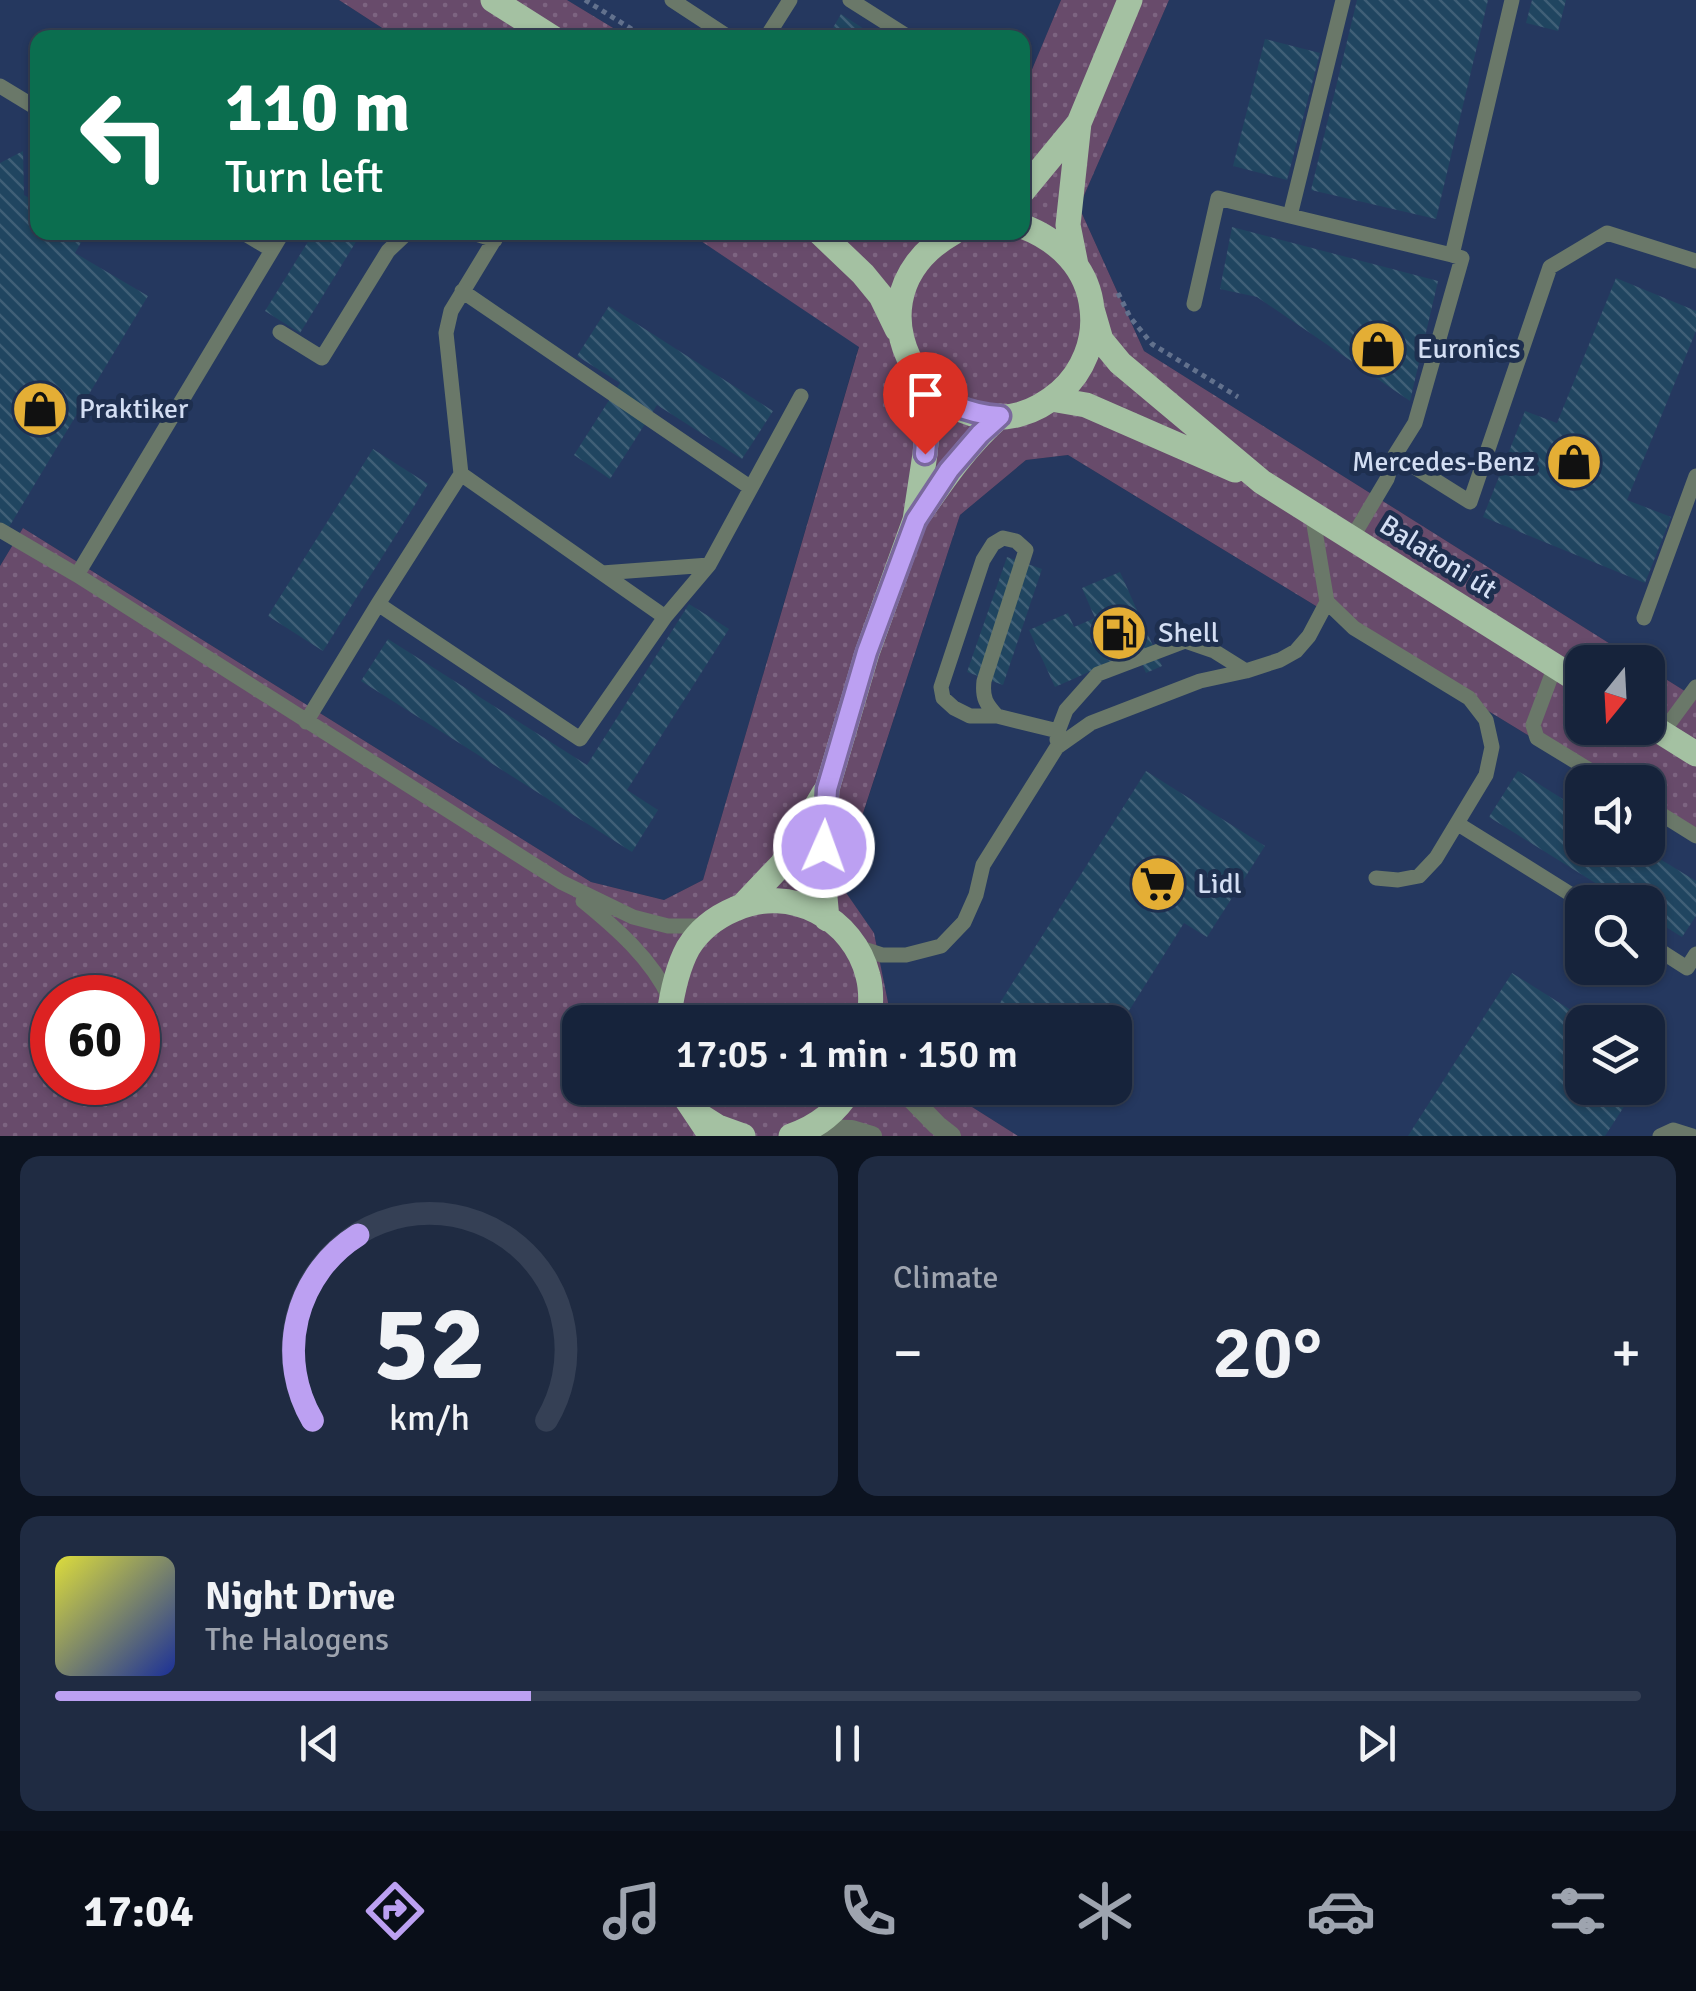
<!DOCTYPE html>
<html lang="en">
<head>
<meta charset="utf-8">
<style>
  body { margin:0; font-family:Signika,sans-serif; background:#1f2b42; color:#f1f3f6; height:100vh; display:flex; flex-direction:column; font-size:38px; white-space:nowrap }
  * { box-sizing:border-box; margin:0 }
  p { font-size:32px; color:#9ea4af }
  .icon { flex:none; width:55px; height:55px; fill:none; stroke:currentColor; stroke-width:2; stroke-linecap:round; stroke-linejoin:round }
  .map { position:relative; height:1136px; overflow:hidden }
  .details { display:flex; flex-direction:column; gap:20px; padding:20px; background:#0c1320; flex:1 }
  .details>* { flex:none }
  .hud { position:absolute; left:30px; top:30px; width:1000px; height:210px; border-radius:20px; box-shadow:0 2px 8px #0004,0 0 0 2px #354055; background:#0b6e4f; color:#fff; overflow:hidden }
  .needle { width:65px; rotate:198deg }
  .controls { position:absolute; left:1565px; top:645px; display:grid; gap:20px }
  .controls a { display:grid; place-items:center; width:100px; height:100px; border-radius:20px; background:#16233b; box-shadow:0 2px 8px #0004,0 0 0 2px #354055; font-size:50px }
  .speed { position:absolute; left:30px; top:975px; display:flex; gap:20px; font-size:50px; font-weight:700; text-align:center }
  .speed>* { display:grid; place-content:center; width:130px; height:130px; border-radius:50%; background:#16233b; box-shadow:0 2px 8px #0004,0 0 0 2px #354055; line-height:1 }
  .speed .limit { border:15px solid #d22; background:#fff; color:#111 }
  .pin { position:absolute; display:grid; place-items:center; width:85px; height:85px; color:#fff; margin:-102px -42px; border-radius:50% 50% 50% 0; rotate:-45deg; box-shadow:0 0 10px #0007 }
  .pin .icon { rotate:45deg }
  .me { position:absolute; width:110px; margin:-55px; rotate:2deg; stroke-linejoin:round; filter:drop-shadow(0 0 8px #0008) }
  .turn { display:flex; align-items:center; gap:35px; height:210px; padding:0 30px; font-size:45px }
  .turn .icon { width:130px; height:130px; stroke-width:2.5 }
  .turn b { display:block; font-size:70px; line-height:85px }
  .big { font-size:75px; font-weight:600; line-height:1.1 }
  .details .widget { flex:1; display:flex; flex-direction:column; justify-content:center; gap:15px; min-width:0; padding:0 35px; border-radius:20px; background:#1f2b42 }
  .details .dial { align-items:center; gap:0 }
  .dial svg { height:260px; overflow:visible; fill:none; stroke:#354055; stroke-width:7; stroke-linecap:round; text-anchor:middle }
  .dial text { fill:#f1f3f6; stroke:none }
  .song { display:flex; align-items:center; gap:30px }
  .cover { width:120px; height:120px; border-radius:15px; background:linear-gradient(135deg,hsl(60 70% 55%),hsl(230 70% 35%)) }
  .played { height:10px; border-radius:5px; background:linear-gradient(90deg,#bca0f2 30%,#354055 30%) }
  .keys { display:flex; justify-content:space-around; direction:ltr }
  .heat { display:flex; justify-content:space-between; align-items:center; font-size:55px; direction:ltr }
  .details .tiles { flex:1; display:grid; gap:20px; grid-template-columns:1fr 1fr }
  .widget:last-child { grid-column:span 2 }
  .trip { position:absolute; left:562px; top:1005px; width:570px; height:100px; border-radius:20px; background:#16233b; box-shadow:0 2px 8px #0004,0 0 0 2px #354055; font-weight:600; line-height:100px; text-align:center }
  .tab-bar { display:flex; height:160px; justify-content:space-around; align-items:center; background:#090e18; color:#9ea4af }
  .tab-bar .icon { width:70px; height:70px }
  .tab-bar .active { color:#bca0f2 }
  .tab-bar b { font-size:45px; color:#f1f3f6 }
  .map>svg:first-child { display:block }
</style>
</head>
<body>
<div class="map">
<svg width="1696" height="1136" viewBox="0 0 1696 1136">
  <defs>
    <pattern id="grass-dots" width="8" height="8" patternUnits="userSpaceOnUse" patternTransform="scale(2.5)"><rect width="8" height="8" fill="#684b6b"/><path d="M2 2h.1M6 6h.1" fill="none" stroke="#7d6481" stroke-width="1.8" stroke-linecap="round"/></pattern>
    <pattern id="building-back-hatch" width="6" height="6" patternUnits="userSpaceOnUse" patternTransform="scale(2.5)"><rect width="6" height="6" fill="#204560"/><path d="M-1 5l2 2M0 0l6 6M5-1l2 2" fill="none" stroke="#405f77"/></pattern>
  </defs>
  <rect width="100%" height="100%" fill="#1e2f4f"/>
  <path fill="#25385f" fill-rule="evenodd" d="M0 0H339L396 37 38 38V232L689 233 859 346 703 880 664 900 591 882 23 528 0 566Z
    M567 0H1061L1023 91 1022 38 628 37Z
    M1169 0H1696V698L1648 668V662H1639L1144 351 1079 207Z
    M1068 455 1605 782H1582V848H1648V808L1696 838V1136H1018L942 1088H1115V1022H892L874 933 840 885 960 515 1026 460ZM1582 902H1648V968H1582ZM1582 1022H1648V1088H1582Z"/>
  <path fill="url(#grass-dots)" fill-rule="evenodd" d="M339 0H567L628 37H396Z
    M1061 0H1169L1079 207 1144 351 1639 662H1582V728H1648V668L1696 698V838L1648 808V782H1605L1068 455 1026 460 960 515 840 884 874 933 892 1022H580V1088H942L1018 1136H0V566L23 528 591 882 664 900 703 880 859 347 689 233 1022 232 1023 91ZM52 998H138V1082H52Z"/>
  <path fill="url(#building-back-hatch)" d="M1357 0H1488L1436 219 1311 190Z
    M1532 0H1566L1558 31 1526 23Z
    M841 14 878 38H827Z
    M1265 39 1320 53 1287 180 1233 166Z
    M23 151 24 195 38 203V232H87L75 253 148 296 9 527 0 522V163Z
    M1232 227 1438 281 1410 401 1257 297 1220 289Z
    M314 232H362L300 333 265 311Z
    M1616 278 1696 311V331L1627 500 1671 517 1645 583 1483 517 1525 411 1557 423Z
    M609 306 773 411 742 459 657 405 610 479 574 455 620 383 577 356Z
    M373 449 428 484 323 651 268 616Z
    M1007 557 1042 569 1003 685 967 672Z
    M1120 572 1162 666 1146 673 1139 657 1116 660 1055 687 1029 630 1068 613 1074 627 1095 618 1082 588Z
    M689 604 729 629 627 790 658 810 632 852 361 681 388 639 587 765Z
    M1146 771 1265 846 1207 937 1184 923 1115 1033V1022H988Z
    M1518 771 1582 811V848H1642L1696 881V916L1682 937 1648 916V902H1626L1489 817Z
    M1512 973 1590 1022H1582V1088H1636L1605 1136H1408Z"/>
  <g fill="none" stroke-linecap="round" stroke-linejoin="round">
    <path stroke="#62718d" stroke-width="5" stroke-dasharray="5 5" stroke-linecap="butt" d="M585 0 646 38
      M1118 293 1130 317 1152 344 1238 397"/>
    <path stroke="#6a7869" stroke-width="15" d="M672 0 730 38
      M850 0 910 38
      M1343 0 1290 216 1452 255
      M766 38 790 0
      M0 86 38 109
      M242 232 272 250
      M470 232 495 240
      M499 232 451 311 446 333 461 474 602 573 709 565 801 396
      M462 291 751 488
      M1194 304 1218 198 1290 216
      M280 332 322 358 388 251 408 232
      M1395 455 1470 502 1550 267 1607 233 1696 261
      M1312 513 1327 602 1354 628 1469 698 1486 720 1492 747 1486 775 1436 858 1419 876 1398 880 1376 878
      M0 530 77 575 561 882 633 917 668 926H706
      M1352 538 1387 479 1395 455 1415 423 1462 258 1452 255 1512 0
      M77 575 283 232
      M378 604 580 739 665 617 602 573
      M665 617 709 565
      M1644 618 1696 476
      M1555 666 1533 725 1537 738 1609 782
      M997 716C986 704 982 698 984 681L1026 550 1016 541 1003 538 993 544 983 560 941 687 943 698 954 708 970 716H997L1058 731
      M306 722 378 604 461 474
      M1662 733 1696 687
      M1057 740 1058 731 1066 710 1098 674 1185 641 1214 651 1246 671
      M1648 806 1696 836
      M1458 824 1583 902
      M583 901C616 928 652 959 670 999
      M1648 943 1687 968 1696 954
      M854 946 882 955H906L941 946 964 922 976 895 983 865 1057 747 1091 723 1200 681 1246 671 1280 660 1296 651 1309 636 1327 602
      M1660 1136 1673 1130 1692 1136"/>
    <path stroke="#6a7869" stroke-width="20" d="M901 1088 937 1125 951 1136
      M811 1129 852 1130 872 1136"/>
    <path stroke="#a4c1a2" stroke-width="25" d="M493 0 553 38
      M1022 192 1079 123
      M819 232 863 274 881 296 897 329
      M954 232C823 306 954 483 1060 392 1083 372 1096 340 1092 309 1088 268 1059 240 1022 226
      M1076 265 1068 225 1079 123 1130 0
      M1092 309 1101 340 1120 363 1262 482 1582 683
      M1051 399 1086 405 1235 470
      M921 512C945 477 968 444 1000 416
      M1648 724 1696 754
      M744 904 782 864 824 793
      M827 919 823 876 827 789 867 653 915 520 925 454 928 420 920 379
      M668 1022C671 998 676 970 688 948 699 930 716 917 735 909 790 884 854 918 868 976 872 991 871 1007 869 1022
      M679 1088 711 1136
      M699 1115 718 1127 743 1136
      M791 1136C819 1126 836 1112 851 1088"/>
  </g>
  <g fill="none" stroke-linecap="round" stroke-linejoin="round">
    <g stroke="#7a689d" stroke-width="25">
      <path id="route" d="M824 847 827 789 867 652 916 520 949 470 980 434 1000 416C967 414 943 403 920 378L928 420 925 454"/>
    </g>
    <use href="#route" stroke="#bca0f2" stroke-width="18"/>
  </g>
  <defs>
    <g id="shop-disc" transform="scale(2.875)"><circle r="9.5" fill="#e4ae35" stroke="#1e2f4f"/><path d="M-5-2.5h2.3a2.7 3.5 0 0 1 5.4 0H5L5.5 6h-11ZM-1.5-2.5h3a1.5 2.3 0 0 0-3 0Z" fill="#111"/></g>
    <g id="fuel-disc" transform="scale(2.875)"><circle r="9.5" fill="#e4ae35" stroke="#1e2f4f"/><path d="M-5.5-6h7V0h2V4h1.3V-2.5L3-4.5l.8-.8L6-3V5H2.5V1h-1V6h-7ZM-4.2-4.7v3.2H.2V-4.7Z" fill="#111"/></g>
    <g id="supermarket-disc" transform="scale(2.875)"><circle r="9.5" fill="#e4ae35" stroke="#1e2f4f"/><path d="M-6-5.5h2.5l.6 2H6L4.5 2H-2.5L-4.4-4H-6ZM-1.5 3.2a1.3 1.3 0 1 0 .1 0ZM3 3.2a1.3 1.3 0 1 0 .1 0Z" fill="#111"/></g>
  </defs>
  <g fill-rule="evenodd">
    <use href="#shop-disc" x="1378" y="349"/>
    <use href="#shop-disc" x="40" y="409"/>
    <use href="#shop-disc" x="1574" y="462"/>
    <use href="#fuel-disc" x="1119" y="633"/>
    <use href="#supermarket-disc" x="1158" y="884"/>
  </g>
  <g text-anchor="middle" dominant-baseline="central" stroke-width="10" stroke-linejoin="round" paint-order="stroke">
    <g font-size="28" fill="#d3def3" stroke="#1e2f4f" text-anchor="start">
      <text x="1417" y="349">Euronics</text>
      <text x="79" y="409">Praktiker</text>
      <text x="1535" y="462" text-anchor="end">Mercedes-Benz</text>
      <text x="1158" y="633">Shell</text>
      <text x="1197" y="884">Lidl</text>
    </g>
    <g font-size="28" fill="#d3def3" stroke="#1e2f4f">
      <text transform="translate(1438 557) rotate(32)">Balatoni út</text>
    </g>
  </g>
</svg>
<div class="controls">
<a><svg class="needle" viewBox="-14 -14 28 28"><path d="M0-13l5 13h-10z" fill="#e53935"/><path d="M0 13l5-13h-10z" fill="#9ea4af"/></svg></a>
<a><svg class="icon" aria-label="sound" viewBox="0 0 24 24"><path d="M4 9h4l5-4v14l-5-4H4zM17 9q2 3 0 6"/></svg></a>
<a><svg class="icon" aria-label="search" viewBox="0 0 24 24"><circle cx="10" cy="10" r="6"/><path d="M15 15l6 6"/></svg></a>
<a><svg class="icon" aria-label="layers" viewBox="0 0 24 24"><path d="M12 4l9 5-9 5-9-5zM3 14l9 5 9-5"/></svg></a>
</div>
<div class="speed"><div class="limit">60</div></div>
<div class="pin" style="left:925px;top:454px;background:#d93025"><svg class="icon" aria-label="arrive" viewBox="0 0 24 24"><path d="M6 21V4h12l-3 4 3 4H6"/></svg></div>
<svg class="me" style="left:824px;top:847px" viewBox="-20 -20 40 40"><circle r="17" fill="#bca0f2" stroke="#fff" stroke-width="3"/><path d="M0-11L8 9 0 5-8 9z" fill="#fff"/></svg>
<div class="trip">17:05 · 1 min · 150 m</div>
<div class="hud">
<div class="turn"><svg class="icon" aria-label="left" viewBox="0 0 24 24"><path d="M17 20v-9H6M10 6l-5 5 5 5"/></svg><div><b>110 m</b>Turn left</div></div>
</div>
</div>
<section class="details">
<div class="tiles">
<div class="widget dial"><svg viewBox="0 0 100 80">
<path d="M14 69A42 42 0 1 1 86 69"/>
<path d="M14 69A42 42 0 0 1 28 12" stroke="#bca0f2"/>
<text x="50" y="56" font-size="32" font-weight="700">52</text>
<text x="50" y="72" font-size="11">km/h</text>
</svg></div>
<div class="widget"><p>Climate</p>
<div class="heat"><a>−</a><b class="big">20°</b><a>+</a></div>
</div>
<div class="widget">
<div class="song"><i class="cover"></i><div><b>Night Drive</b><p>The Halogens</p></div></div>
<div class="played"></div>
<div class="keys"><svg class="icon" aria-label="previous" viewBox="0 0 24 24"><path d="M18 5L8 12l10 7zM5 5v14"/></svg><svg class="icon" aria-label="pause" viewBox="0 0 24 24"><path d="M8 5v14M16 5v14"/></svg><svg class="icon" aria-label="next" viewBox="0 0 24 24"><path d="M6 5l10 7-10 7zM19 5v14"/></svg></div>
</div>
</div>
</section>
<nav class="tab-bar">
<b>17:04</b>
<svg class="icon active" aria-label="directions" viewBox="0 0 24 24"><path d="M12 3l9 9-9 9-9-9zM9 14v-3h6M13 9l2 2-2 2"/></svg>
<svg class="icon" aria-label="music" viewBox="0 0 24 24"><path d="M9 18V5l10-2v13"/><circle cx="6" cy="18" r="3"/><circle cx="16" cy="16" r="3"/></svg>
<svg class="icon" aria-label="phone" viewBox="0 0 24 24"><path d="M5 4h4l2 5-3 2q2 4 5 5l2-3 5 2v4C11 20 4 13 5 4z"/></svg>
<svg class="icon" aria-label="climate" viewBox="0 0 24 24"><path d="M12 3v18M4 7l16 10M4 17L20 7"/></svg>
<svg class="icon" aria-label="car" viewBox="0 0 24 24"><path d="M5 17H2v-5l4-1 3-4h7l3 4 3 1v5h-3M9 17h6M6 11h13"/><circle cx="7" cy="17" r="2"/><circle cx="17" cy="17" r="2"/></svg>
<svg class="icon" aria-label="filters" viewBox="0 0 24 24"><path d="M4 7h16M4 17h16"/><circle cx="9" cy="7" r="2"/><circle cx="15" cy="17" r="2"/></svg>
</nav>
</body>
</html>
